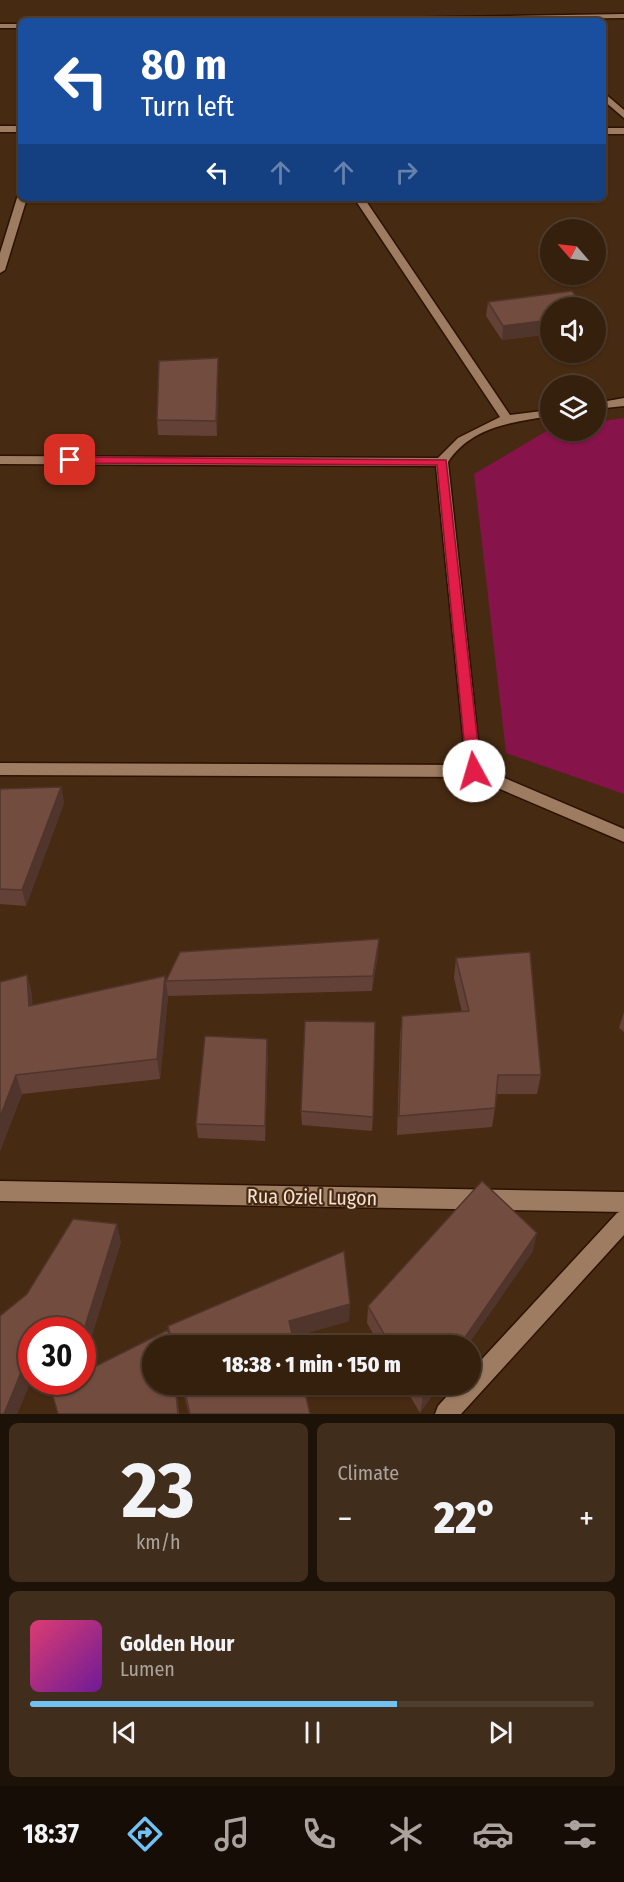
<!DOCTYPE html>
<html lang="en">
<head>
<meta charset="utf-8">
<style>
  body { margin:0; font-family:"Fira Sans Condensed",sans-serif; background:#402d1c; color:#f1f3f6; height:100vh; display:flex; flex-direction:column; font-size:22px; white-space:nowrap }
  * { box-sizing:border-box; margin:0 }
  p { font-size:20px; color:#aaa39e }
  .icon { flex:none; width:33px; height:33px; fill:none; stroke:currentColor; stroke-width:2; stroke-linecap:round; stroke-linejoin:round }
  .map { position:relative; height:1414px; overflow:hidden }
  .panel { display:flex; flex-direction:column; gap:9px; padding:9px; background:#1d1208; flex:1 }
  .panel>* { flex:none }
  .top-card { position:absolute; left:18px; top:18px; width:588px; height:183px; border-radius:9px; box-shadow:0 2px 4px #0004,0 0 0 2px #4f3e2e; background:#1a4fa0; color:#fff; overflow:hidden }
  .needle { width:39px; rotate:298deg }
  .buttons { position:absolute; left:540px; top:219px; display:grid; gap:12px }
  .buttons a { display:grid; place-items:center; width:66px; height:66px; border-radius:50%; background:#35200e; box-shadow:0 2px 4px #0004,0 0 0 2px #4f3e2e; font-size:30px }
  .speed { position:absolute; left:18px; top:1317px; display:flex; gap:12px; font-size:30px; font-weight:700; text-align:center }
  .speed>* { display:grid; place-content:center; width:78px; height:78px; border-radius:50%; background:#35200e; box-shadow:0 2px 4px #0004,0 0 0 2px #4f3e2e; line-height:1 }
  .speed .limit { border:9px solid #d22; background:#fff; color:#111 }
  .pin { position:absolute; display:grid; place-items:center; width:51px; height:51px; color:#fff; margin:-26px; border-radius:12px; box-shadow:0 3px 9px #0006 }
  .me { position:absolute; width:66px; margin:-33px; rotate:354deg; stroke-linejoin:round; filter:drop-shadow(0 0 4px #0008) }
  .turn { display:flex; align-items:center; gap:21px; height:126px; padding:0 24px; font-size:27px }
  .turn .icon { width:78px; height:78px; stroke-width:2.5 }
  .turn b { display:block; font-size:42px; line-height:51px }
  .lanes { display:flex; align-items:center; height:57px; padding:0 24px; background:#0003; justify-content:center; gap:30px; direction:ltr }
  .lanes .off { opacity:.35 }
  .big { font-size:45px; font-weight:800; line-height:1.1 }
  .panel .card { flex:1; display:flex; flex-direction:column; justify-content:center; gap:9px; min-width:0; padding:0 21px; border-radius:9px; background:#402d1c }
  .panel .dial { align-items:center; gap:0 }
  .dial b { font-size:78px; line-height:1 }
  .song { display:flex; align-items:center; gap:18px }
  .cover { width:72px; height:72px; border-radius:9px; background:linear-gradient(135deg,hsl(340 70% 55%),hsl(280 70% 35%)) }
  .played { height:6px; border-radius:3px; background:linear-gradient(90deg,#71c1f5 65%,#4f3e2e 65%) }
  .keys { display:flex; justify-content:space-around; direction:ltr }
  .heat { display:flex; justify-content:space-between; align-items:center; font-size:33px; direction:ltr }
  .panel .tiles { flex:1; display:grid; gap:9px; grid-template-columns:1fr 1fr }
  .card:last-child { grid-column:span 2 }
  .trip { position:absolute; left:142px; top:1335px; width:339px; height:60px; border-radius:30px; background:#35200e; box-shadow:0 2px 4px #0004,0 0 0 2px #4f3e2e; font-weight:800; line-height:60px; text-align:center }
  .dock { display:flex; height:96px; justify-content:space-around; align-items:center; background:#150d06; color:#aaa39e }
  .dock .icon { width:42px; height:42px }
  .dock .active { color:#71c1f5 }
  .dock b { font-size:27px; color:#f1f3f6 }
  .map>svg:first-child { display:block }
</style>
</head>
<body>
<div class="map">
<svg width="624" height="1414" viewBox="0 0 624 1414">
  <rect width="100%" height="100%" fill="#472a12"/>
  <path fill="#86134a" d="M624 418V794L506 753 474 474 550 429 596 430V422Z"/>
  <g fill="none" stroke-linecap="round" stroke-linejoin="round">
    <g stroke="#2c1200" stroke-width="3">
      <path id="street" d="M624 14V18L332 21 336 19Z
        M0 24H21V28H0Z
        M603 92 624 110V118L603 100Z
        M0 126H21V132H0Z
        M603 128H624V134H603Z
        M21 195V198H27L5 270 0 273V253L17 198Z
        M354 198H364L510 415 550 410V416C513 422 471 427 448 462L481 768 624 829V842L472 777 0 775V763L466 765 436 466 0 464V456L438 458 458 438 500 417Z
        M624 398V406L596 409V403Z
        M0 1181 624 1192V1212L0 1201Z"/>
    </g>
    <g stroke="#2c1200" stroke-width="3">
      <path id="secondary" d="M624 1210V1235L461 1414H435L438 1406 458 1384H471V1371L617 1213Z"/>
    </g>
    <use href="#street" fill="#9e7c62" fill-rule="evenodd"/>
    <use href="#secondary" fill="#9e7c62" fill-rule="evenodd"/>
  </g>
  <path fill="#634137" d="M488 302 550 308V334L502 340 486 316Z
    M218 372 217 436 158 435 157 420Z
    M61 787 64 803 26 906 0 904V789Z
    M378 954 372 991 168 996 160 1079 22 1094 0 1151V982L27 975 32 995V1005L166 981Z
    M456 958 541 1075 537 1094H496L495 1108 492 1127 397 1135 400 1036 402 1016 462 1012 454 978Z
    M624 1012V1032L619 1028Z
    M268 1054 265 1141 198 1138 196 1124Z
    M301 1111 373 1117 372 1131 302 1125Z
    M121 1242 82 1367V1330H32V1378L17 1414H0L27 1294Z
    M533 1251 467 1346H380L367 1323 368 1306Z
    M349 1321 293 1337 295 1346H171V1343L153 1384H176L179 1414H58L59 1385 47 1382H82L168 1330Z
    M181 1384H303L310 1414H189Z
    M403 1384H440L420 1413Z"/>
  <path fill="#50352d" d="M550 320V334L502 340 503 326Z
    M218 358V372L217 436 216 421Z
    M61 787 64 803 26 906 22 890Z
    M379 939 378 954 372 991 373 976Z
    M27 975 32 995 34 1025 29 1006Z
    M165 976 168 996 160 1079 157 1059Z
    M267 1039 268 1054 265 1141V1126Z
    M16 1075 22 1094 0 1151V1117Z
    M117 1224 121 1242 82 1367V1336Z
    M537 1233 533 1251 467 1346H459Z
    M350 1304 349 1321 290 1338 289 1321Z
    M26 1360 32 1375V1378L17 1414H4Z
    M432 1384H440L420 1413 423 1398Z"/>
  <path fill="#734c40" stroke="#50352d" stroke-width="1.5" d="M572 291 584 308H550V320L503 326 488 302Z
    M218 358 216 421 157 420 159 361Z
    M61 787 22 890 0 889V789Z
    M379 939 373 976 166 981 180 952Z
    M530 952 541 1075H498L495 1108 399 1116 402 1016 469 1011 456 958Z
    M27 975 29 1006 165 976 157 1059 16 1075 0 1117V982Z
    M305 1021 375 1022 373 1117 301 1111Z
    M205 1036 267 1039 265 1126 196 1124Z
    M482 1181 537 1233 459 1346H391L368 1306Z
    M73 1219 117 1224 82 1336V1330H32V1362L26 1360 4 1414H0V1316L27 1294Z
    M344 1251 350 1304 289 1321 295 1346H173L168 1326Z
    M168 1330 170 1346H153V1384H175L178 1414H58L51 1389 66 1382H82V1373Z
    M183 1384H303L310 1414H190Z
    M415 1384H432L423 1398Z"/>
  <path fill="#e11d48" stroke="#92132f" stroke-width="1.5" d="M70 457 446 460 481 771 479 775 474 776 467 771 437 465 66 463V458Z"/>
  <g text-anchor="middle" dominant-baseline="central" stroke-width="4.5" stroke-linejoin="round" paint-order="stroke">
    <g font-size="20" fill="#f5e2d4" stroke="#472a12">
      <text transform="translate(312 1197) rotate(1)">Rua Oziel Lugon</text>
    </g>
  </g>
</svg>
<div class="buttons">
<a><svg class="needle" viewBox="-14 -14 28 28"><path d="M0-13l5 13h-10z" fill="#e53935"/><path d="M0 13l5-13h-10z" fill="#aaa39e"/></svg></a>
<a><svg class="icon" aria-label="sound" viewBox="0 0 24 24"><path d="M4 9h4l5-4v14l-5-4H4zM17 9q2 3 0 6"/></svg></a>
<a><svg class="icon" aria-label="layers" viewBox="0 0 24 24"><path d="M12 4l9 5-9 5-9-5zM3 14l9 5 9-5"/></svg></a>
</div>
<div class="speed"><div class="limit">30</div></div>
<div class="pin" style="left:70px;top:460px;background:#d93025"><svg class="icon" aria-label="arrive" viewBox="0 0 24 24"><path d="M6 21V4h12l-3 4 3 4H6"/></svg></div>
<svg class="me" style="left:474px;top:771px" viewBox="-20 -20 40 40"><circle r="19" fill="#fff"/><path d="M0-13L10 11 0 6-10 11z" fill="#e11d48"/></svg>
<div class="trip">18:38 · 1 min · 150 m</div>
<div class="top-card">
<div class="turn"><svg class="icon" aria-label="left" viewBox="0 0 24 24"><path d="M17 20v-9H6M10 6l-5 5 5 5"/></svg><div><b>80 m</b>Turn left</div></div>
<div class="lanes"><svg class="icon" aria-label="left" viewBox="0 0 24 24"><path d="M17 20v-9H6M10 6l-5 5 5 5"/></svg><svg class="icon off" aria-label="ahead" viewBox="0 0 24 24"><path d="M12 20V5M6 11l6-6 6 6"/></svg><svg class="icon off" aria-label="ahead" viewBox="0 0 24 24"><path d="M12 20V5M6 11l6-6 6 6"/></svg><svg class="icon off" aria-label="right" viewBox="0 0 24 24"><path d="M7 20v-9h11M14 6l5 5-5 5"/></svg></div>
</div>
</div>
<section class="panel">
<div class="tiles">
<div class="card dial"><b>23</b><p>km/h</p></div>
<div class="card"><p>Climate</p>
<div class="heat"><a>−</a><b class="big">22°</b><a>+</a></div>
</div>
<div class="card">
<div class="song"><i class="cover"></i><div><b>Golden Hour</b><p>Lumen</p></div></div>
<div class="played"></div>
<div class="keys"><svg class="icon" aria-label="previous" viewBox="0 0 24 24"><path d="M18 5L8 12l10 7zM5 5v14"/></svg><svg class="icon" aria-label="pause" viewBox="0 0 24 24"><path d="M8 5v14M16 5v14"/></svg><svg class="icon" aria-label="next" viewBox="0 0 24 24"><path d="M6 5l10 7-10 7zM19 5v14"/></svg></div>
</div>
</div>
</section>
<nav class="dock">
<b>18:37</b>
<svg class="icon active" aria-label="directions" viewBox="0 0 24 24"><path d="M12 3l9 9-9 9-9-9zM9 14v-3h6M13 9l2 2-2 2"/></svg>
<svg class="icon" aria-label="music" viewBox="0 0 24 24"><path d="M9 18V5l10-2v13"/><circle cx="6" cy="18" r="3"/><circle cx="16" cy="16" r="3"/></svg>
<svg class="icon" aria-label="phone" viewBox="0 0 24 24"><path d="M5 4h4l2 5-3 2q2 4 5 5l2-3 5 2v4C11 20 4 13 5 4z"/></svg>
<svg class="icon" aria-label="climate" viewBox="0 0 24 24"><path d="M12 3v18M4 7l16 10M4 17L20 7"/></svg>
<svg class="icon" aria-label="car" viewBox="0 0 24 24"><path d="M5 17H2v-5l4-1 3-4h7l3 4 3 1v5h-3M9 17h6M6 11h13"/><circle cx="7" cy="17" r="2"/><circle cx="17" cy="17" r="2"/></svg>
<svg class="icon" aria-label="filters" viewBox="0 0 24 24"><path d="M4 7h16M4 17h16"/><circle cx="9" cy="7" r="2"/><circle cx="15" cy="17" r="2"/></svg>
</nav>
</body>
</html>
